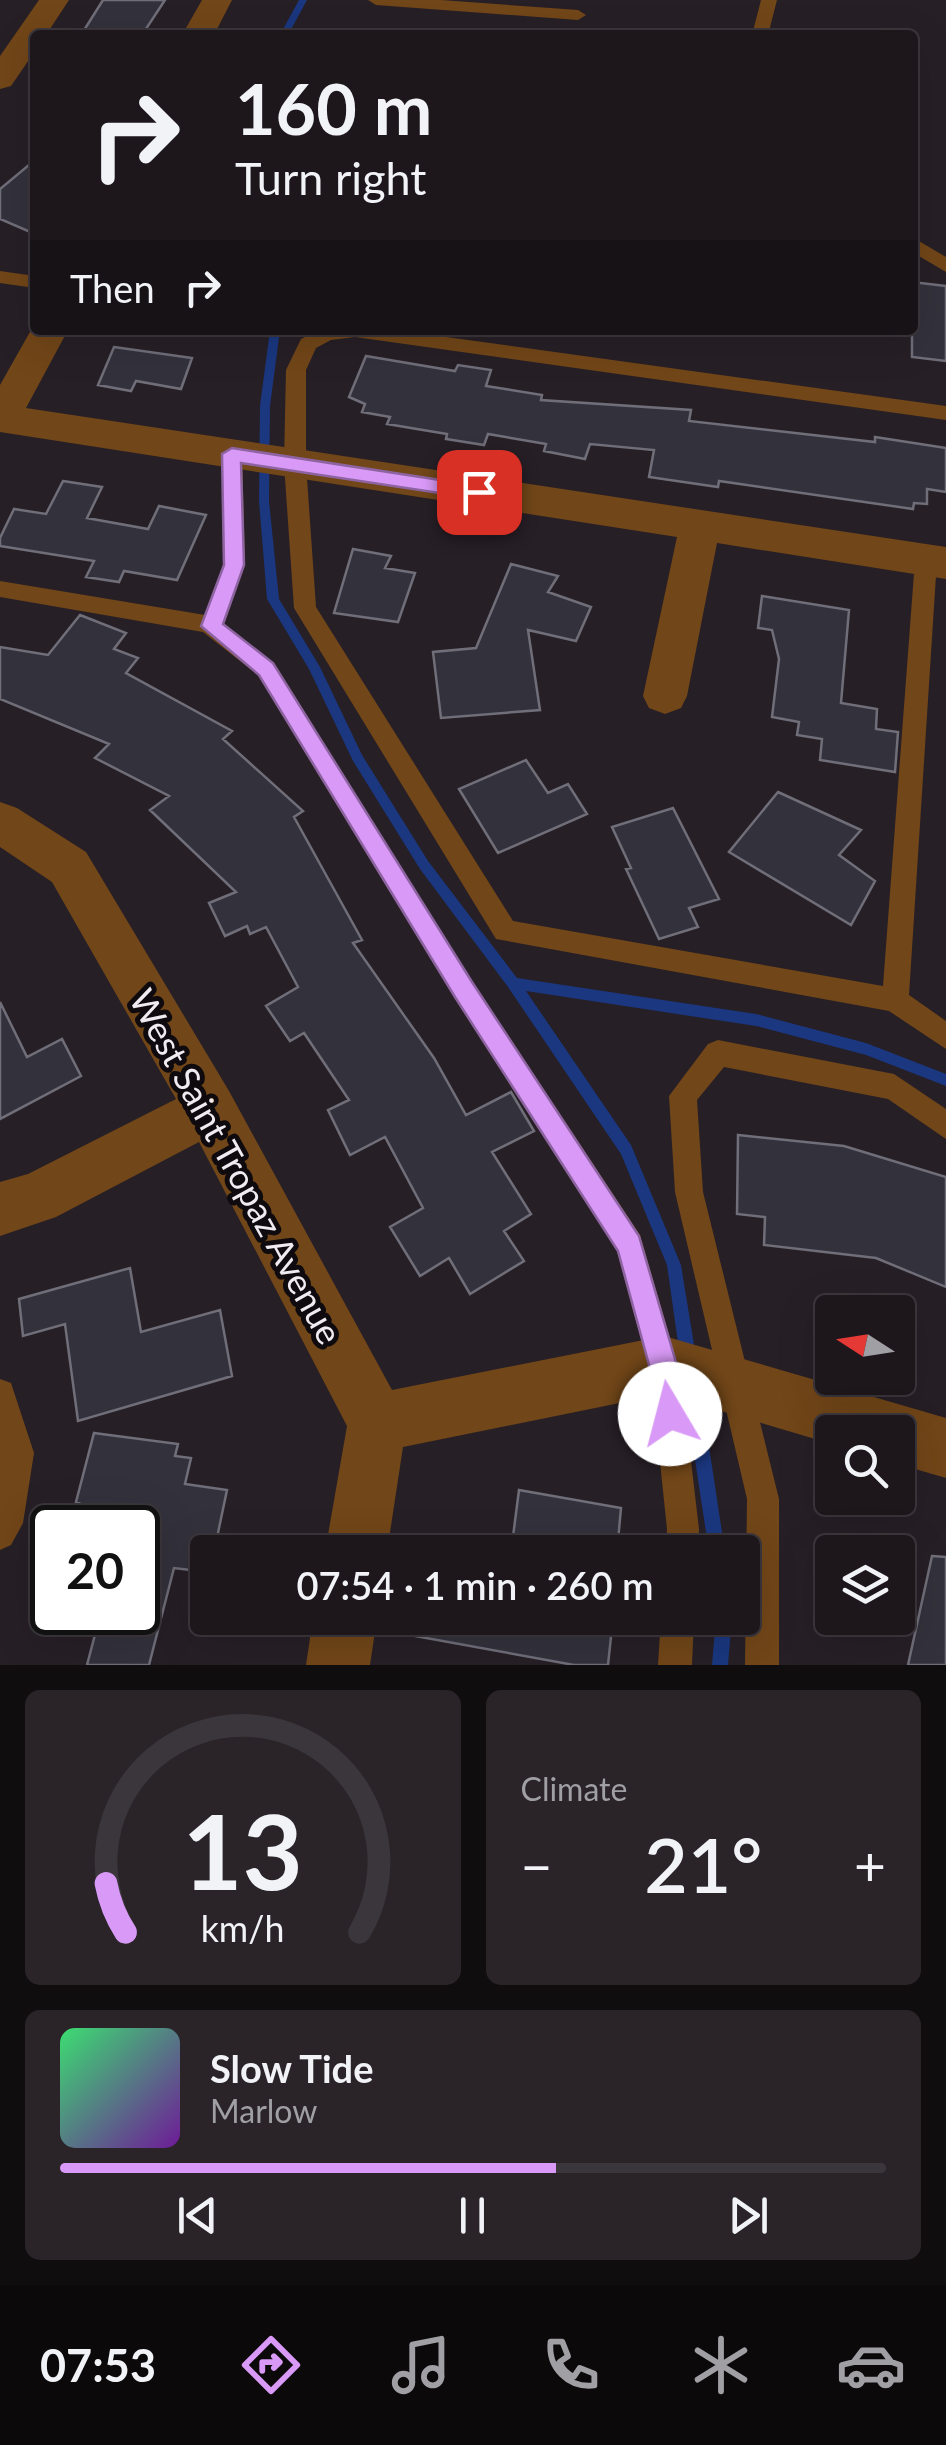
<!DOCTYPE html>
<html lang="en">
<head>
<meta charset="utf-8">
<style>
  body { margin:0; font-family:Lato,sans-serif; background:#2a2429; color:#f1f3f6; height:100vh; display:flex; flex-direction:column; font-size:38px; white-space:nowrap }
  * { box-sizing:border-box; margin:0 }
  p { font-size:32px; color:#a09fa3 }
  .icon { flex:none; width:55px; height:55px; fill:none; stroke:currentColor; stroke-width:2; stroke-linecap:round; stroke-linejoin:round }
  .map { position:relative; height:1665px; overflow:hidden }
  .side { display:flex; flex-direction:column; gap:25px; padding:25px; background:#100d0f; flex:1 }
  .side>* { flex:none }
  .top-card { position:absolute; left:30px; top:30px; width:888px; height:305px; border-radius:10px; box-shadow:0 10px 40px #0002,0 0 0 2px #3b363b; background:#1d171c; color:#f1f3f6; overflow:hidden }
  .needle { width:65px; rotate:282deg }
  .fabs { position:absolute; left:815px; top:1295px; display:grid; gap:20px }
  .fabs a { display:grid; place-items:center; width:100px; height:100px; border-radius:10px; background:#1d171c; box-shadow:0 10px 40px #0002,0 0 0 2px #3b363b; font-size:50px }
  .speed { position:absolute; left:30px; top:1505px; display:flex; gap:20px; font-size:50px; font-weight:700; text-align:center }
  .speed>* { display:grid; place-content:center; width:130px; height:130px; border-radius:50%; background:#1d171c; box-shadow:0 10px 40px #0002,0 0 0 2px #3b363b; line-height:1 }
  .speed .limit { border:5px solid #111; border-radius:15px; background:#fff; color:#111 }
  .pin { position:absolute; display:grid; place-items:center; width:85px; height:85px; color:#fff; margin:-42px; border-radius:20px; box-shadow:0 5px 15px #0006 }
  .me { position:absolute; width:110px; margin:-55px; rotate:352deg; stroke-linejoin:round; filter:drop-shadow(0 0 8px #0008) }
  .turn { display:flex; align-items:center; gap:35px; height:210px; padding:0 40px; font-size:45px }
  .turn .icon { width:130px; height:130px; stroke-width:2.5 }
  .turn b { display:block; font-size:70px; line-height:85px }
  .then { display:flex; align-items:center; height:95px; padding:0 40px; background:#0003; gap:20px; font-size:38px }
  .big { font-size:75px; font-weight:600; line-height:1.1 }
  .side .widget { flex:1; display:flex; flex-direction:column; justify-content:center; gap:15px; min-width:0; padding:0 35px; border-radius:15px; background:#2a2429 }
  .side .dial { align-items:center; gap:0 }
  .dial svg { height:260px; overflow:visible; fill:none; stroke:#3b363b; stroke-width:7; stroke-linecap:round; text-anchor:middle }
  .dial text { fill:#f1f3f6; stroke:none }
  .song { display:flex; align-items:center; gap:30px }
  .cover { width:120px; height:120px; border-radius:15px; background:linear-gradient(135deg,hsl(140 70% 55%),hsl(280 70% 35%)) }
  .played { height:10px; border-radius:5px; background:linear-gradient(90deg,#d99af7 60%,#3b363b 60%) }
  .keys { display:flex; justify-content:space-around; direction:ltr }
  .heat { display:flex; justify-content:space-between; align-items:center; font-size:55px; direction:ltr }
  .side .tiles { flex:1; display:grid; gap:25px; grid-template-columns:1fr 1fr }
  .widget:last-child { grid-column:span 2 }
  .trip { position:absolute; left:190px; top:1535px; width:570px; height:100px; border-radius:10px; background:#1d171c; box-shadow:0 10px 40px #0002,0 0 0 2px #3b363b; font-weight:600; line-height:100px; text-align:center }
  .menu { display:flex; height:160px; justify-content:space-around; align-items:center; background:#0c090b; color:#a09fa3 }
  .menu .icon { width:70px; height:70px }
  .menu .selected { color:#d99af7 }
  .menu b { font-size:45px; color:#f1f3f6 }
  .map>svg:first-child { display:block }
</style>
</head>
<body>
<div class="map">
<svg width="946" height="1665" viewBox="0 0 946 1665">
  <rect width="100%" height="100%" fill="#271f26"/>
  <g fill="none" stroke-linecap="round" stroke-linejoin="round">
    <path fill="#1a377f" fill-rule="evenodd" d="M299 0H307L288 35H280Z
      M270 330H280L270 406 269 501 279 599 320 667 362 755 428 861 517 978 756 1014 866 1043 946 1074V1086L866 1055 756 1026 526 991 631 1145 681 1265 696 1357 693 1362 688 1365 683 1362 680 1357 667 1265 621 1154 508 987 420 869 353 761 309 669 267 599 259 501 260 406Z
      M692 1379 697 1382 700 1387 725 1552H709L684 1387 687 1382Z
      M716 1618H732L728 1665H712Z"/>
  </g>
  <path fill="#33323c" stroke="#6f6e79" stroke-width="2.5" d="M103 0H165L142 35H81Z
    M35 160V234L0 219V189Z
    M912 282 946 286V361L912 357Z
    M114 347 192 358 181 389 136 381 131 391 98 385Z
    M366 356 455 371 458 365 491 370 486 386 542 395 541 400 691 410 689 421 875 442V437L946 448V492L927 489V504L914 503 913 509 719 481 718 487 649 477 654 450 590 444 585 459 544 451 546 444 488 434 484 445 446 439 447 434 387 424 390 417 362 412 365 404 349 397Z
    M63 481 102 487 87 518 148 529 159 506 206 515 177 580 124 571 119 582 86 577 94 561 0 546V538L14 509 46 514Z
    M353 549 391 556 385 568 415 573 398 622 334 613Z
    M511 564 558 576 548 592 591 607 576 641 528 630 540 710 441 718 433 652 476 648Z
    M762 596 849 610 841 703 877 709 876 729 898 732 895 772 820 760 822 739 797 735 799 722 772 717 779 659 772 630 758 628Z
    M80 615 126 633 114 649 138 658 126 673 232 731 223 739 303 811 294 817 362 940 353 943 434 1058 466 1115 511 1092 534 1131 492 1152 531 1214 504 1231 524 1261 470 1294 449 1258 420 1276 390 1227 423 1208 385 1137 350 1155 328 1110 349 1100 304 1033 290 1041 266 1006 298 987 266 927 250 934 247 926 225 936 209 903 236 892 150 810 169 796 95 758 109 744 0 699V647L48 655Z
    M526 760 548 793 568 784 587 814 498 853 459 789Z
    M778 792 861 830 839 855 875 881 851 925 729 852Z
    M673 808 719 899 689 908 698 927 659 939 626 869 631 868 612 827Z
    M0 1002 27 1057 62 1039 81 1076 0 1119Z
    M738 1135 844 1146 946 1177V1287L876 1258 764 1245 765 1217 737 1214Z
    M130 1268 141 1332 220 1310 232 1376 78 1421 65 1324 23 1336 19 1299Z
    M94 1433 178 1444 175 1456 191 1458 185 1484 227 1490 214 1552H208V1572L174 1568 149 1665H87L101 1612H138V1528H100L103 1514 76 1502Z
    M519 1490 621 1508 617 1552H511Z
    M932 1556 946 1557V1665H908Z
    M405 1618H613L608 1665H574L404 1634Z"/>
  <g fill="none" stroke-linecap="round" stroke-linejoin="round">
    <path fill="#714618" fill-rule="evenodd" d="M368 0H441L578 10 586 15 578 20 376 5Z
      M761 0H777L768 35H752Z
      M912 237 946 257V272L912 252Z
      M0 271 35 276V288L0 283Z
      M319 330H395L946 406V420L355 337 331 340 316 348 306 370V464L316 607 513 921 883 986 915 560 918 554H934L937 560 909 995 946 1021V1049L889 1011 496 939 294 608 284 464 286 370 301 339Z
      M232 447 242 454 245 565 224 624 274 663 472 981 640 1235 681 1376 699 1529 698 1552H666L667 1529 651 1376 617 1251 454 997 258 675 203 632 0 597V581L205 615 223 565 222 454Z
      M718 1040 894 1074 946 1109V1139L888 1099 724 1067 697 1100 703 1192 779 1499V1665H745L747 1499 675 1192 669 1096 708 1044Z
      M0 1379 11 1383 34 1453 23 1523 11 1545 0 1550Z
      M661 1618H694L692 1665H658Z"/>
    <path fill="#714618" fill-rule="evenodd" d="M39 0H69L46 35H35V51L11 86 0 89V56Z
      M202 0H232L214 35H182Z
      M35 323V330H68L26 408 946 547V579L717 543 687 696 681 708 665 714 649 708 643 696 677 537 0 432V385Z
      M0 802 17 808 86 852 229 1091 392 1390 664 1336 946 1418V1478L898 1464V1432H832V1444L664 1394 403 1447 387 1552H325L347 1426 199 1142 56 1217 0 1236V1182L28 1174 176 1099 52 882 0 847Z
      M313 1618H377L370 1665H306Z"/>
  </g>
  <path fill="#d99af7" stroke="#8d64a1" stroke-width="2.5" d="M232 448 479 486 488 492 479 499 241 463 244 565 223 624 273 663 472 982 639 1236 680 1376 685 1414 681 1424 670 1428 660 1424 652 1376 618 1251 455 997 259 675 201 626 224 565 222 454Z"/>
  <g text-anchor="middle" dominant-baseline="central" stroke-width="10" stroke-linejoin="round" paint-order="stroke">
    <g font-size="35" fill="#f0ebf0" stroke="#0e0a0d">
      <text transform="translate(237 1166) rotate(61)">West Saint Tropaz Avenue</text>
    </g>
  </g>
</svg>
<div class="fabs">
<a><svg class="needle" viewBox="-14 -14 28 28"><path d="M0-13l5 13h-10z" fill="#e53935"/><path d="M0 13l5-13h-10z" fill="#a09fa3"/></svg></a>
<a><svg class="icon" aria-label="search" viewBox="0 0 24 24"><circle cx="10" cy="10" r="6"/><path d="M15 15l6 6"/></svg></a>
<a><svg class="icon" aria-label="layers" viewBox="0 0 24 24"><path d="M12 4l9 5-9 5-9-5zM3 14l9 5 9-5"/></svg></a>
</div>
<div class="speed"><div class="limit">20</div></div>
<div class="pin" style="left:479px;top:492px;background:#d93025"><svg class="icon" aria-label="arrive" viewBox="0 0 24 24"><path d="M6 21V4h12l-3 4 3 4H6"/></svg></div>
<svg class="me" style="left:670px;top:1414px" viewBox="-20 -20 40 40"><circle r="19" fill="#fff"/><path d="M0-13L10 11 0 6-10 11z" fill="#d99af7"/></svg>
<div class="trip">07:54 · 1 min · 260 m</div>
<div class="top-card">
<div class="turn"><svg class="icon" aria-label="right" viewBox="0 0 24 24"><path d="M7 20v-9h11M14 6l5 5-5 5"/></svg><div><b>160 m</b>Turn right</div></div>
<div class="then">Then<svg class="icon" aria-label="right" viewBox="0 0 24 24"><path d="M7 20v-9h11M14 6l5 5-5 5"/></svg></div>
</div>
</div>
<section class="side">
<div class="tiles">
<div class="widget dial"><svg viewBox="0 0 100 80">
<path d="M14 69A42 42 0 1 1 86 69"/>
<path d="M14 69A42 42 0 0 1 8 54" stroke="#d99af7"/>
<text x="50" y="56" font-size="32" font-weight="700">13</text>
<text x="50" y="72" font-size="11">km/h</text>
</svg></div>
<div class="widget"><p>Climate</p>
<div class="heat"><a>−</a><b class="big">21°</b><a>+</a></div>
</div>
<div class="widget">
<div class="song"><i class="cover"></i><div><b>Slow Tide</b><p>Marlow</p></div></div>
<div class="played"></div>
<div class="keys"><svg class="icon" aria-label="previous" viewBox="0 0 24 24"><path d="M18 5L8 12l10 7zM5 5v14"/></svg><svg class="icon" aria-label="pause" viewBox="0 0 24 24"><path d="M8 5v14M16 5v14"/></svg><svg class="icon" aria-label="next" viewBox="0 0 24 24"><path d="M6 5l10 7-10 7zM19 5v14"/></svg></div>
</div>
</div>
</section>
<nav class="menu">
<b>07:53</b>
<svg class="icon selected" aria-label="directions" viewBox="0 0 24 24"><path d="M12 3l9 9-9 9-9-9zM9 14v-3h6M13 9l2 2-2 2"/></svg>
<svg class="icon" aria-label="music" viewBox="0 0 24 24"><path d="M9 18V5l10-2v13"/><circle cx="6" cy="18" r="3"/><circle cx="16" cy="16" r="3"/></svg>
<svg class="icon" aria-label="phone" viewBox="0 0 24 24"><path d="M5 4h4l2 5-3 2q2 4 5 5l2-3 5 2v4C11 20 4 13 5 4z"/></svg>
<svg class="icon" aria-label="climate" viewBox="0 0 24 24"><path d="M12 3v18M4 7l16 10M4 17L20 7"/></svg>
<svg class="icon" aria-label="car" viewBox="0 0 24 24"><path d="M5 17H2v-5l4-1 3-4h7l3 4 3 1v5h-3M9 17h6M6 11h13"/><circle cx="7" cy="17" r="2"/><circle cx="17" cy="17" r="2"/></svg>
</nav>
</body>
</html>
